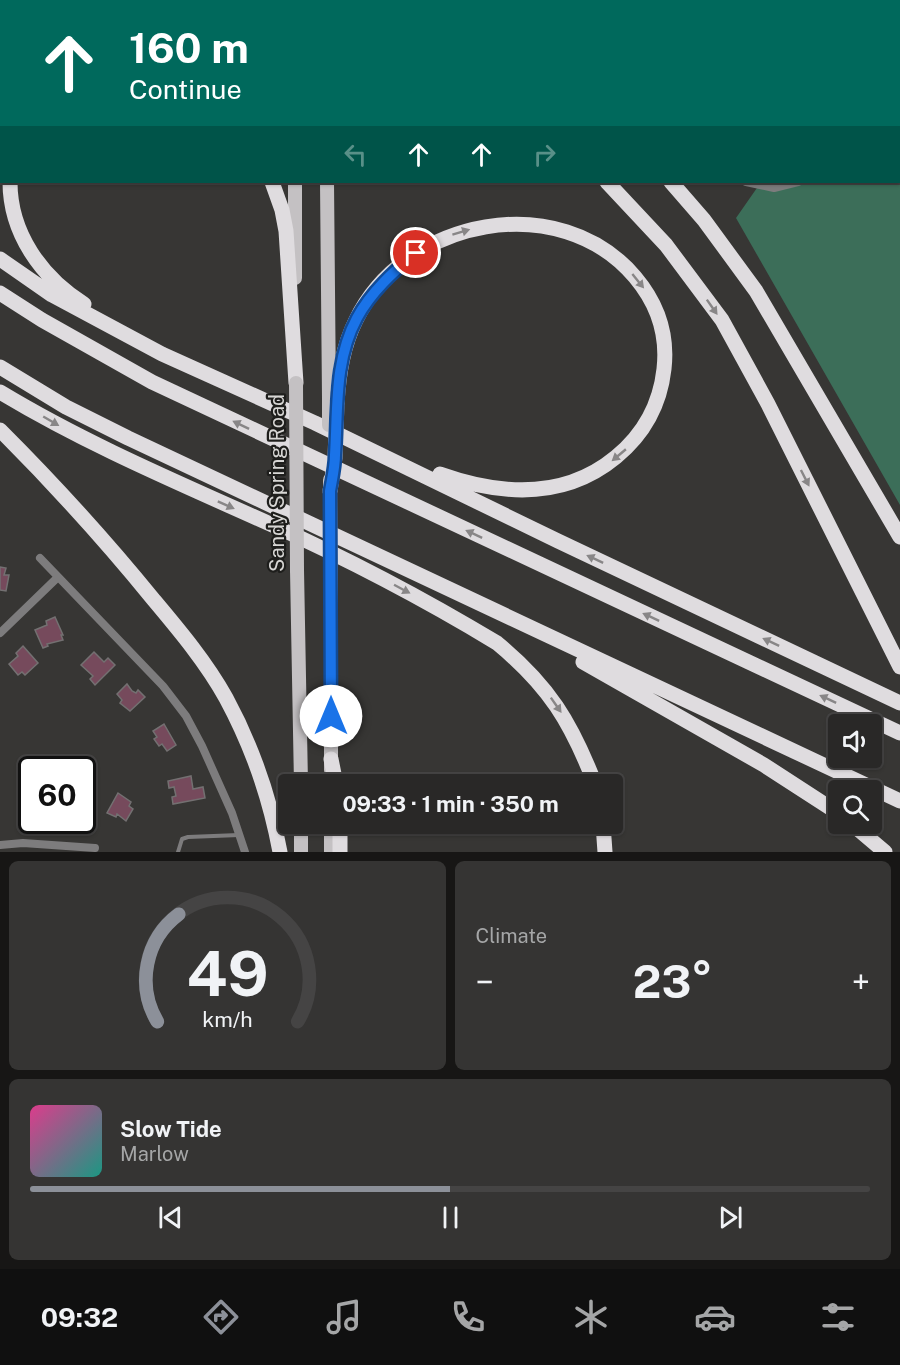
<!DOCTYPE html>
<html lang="en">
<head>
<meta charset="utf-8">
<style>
  body { margin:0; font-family:"Public Sans",sans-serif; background:#353433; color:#f1f3f6; height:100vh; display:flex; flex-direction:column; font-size:22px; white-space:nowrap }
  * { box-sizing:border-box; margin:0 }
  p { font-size:20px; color:#a5a6a7 }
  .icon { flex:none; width:33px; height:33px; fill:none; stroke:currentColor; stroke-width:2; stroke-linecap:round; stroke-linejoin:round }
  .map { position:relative; height:852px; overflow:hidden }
  .sheet { display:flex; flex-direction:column; gap:9px; padding:9px; background:#171615; flex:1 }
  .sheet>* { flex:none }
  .hud { position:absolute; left:0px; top:0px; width:900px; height:183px; box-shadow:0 2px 4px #0004,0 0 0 2px #454444; background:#00695c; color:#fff; overflow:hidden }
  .controls { position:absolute; left:828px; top:714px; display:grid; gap:12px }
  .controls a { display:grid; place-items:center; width:54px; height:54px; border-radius:6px; background:#292827; box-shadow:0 2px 4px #0004,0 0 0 2px #454444; font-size:30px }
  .speed { position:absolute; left:18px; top:756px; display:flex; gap:12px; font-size:30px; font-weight:700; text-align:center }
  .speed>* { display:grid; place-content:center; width:78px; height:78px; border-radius:50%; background:#292827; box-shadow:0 2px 4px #0004,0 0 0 2px #454444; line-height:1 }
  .speed .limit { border:3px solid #111; border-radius:9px; background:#fff; color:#111 }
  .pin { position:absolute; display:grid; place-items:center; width:51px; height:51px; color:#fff; margin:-26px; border:3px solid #fff; border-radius:50%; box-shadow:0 2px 6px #0007 }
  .me { position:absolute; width:66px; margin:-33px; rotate:0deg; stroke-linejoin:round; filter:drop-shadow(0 0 4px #0008) }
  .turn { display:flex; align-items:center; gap:21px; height:126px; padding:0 30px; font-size:27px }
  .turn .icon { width:78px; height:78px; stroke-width:2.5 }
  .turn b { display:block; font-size:42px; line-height:51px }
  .lanes { display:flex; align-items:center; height:57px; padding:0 30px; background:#0003; justify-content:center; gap:30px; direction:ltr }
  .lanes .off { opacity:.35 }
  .big { font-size:45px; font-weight:700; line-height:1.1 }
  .sheet .tile { flex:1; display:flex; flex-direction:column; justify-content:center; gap:9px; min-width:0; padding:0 21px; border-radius:9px; background:#353433 }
  .sheet .dial { align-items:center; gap:0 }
  .dial svg { height:156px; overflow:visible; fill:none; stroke:#454444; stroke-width:7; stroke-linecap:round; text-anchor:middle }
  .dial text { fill:#f1f3f6; stroke:none }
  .song { display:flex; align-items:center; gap:18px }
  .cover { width:72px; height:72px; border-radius:9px; background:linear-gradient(135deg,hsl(330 70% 55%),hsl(170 70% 35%)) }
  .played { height:6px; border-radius:3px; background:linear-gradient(90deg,#8c9099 50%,#454444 50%) }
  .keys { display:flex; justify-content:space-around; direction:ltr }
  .heat { display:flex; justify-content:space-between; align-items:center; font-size:33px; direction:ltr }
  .sheet .tiles { flex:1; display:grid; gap:9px; grid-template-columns:1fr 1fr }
  .tile:last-child { grid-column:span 2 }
  .trip { position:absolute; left:278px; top:774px; width:345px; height:60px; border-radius:6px; background:#292827; box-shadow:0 2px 4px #0004,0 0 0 2px #454444; font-weight:700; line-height:60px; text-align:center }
  .tabs { display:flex; height:96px; justify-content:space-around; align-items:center; background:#101010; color:#a5a6a7 }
  .tabs .icon { width:42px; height:42px }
  .tabs .on { color:#8c9099 }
  .tabs b { font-size:27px; color:#f1f3f6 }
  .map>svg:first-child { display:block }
</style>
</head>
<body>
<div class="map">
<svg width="900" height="852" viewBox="0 0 900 852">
  <rect width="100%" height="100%" fill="#373634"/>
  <path fill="#3c6e59" d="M900 129V505L736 218 759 185 778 182H898Z"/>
  <path fill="#764a5c" stroke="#737071" stroke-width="1.5" d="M0 567 6 568 4 575H9L6 591 0 590Z
    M55 617 63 635H61L63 640 47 644 48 646 43 648 35 630 47 625 46 621Z
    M23 646 38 663 25 675 22 672 18 675 9 664 18 656 16 653Z
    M94 652 104 662 108 658 115 665 95 685 90 679 93 676 81 665Z
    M127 684 132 691 136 693 138 690 145 697 130 711 120 703 122 700 117 694Z
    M164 724 176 745 167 751 162 744 159 746 154 739 157 737 153 731Z
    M191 776 193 789 203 787 205 798 173 804 172 797 176 796 174 787 169 788 168 781Z
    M82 790 83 792 90 794 91 792 97 793 91 813 82 810Z
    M118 793 131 802 129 806 133 809 126 821 117 814 116 817 107 813Z
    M21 805 32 806V820H48V823L17 820V814L20 815Z"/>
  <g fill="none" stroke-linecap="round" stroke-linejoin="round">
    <path stroke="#7d7c7d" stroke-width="4" d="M628 0 635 2
      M178 852 182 839 188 837 239 835"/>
    <path stroke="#7d7c7d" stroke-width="8" d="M705 2V0
      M898 127 900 126
      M746 182 774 188 798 182
      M40 558 163 686 186 716 202 746 232 813 245 852
      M0 633 58 577
      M0 845 23 843 95 848"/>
    <path stroke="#c4c1c3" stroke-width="14" d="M295 0V2
      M325 0V2
      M295 182V278
      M327 182 329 398
      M297 570 301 784
      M331 589V770
      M301 852V824
      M331 852V824"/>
    <path stroke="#dfdcdf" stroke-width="15" d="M392 0 394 2
      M505 0 506 2
      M109 2 110 0
      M0 81H2
      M10 182C10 233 41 277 84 304
      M272 182 282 210 286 231 296 383
      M607 182 666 245 722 320 768 404 900 667
      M671 182 704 220 756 291 900 537
      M0 259 52 295 162 354 315 423 558 541 900 703
      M0 293 42 320 152 382 900 733
      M0 367 66 407 128 438 900 801
      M0 392C86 444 179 483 270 524 348 559 424 599 497 643 549 686 571 722 595 784
      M337 403C339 373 343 346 356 320 405 218 560 188 635 277 657 303 668 334 664 369 660 405 644 434 616 457 564 500 499 495 440 474
      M0 430C54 484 105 540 153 599 179 630 206 662 226 698 252 746 270 798 280 852
      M583 662 764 765 838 813
      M331 759 336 784
      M340 824V852
      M603 824 605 852
      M852 824 885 852"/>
    <path stroke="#c4c1c3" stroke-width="14" d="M296 383 297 570
      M329 398V425
      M330 480 331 589"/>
    <path stroke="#dfdcdf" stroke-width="15" d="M330 491 335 458 337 403"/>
  </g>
  <defs><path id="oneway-solid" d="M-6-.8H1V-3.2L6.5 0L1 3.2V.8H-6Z" transform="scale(1.5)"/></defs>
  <g fill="#888687">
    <use href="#oneway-solid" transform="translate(461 232) rotate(-17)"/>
    <use href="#oneway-solid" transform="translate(638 281) rotate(51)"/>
    <use href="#oneway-solid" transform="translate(712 307) rotate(55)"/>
    <use href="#oneway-solid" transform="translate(51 421) rotate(30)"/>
    <use href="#oneway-solid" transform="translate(241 425) rotate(-154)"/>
    <use href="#oneway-solid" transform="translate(619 455) rotate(140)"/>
    <use href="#oneway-solid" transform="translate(805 478) rotate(63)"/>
    <use href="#oneway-solid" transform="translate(226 505) rotate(24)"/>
    <use href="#oneway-solid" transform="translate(474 534) rotate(-155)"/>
    <use href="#oneway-solid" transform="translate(595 559) rotate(-155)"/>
    <use href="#oneway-solid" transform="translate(402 589) rotate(28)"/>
    <use href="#oneway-solid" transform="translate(651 617) rotate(-155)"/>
    <use href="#oneway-solid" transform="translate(771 642) rotate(-155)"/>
    <use href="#oneway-solid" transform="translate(828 699) rotate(-155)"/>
    <use href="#oneway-solid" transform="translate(556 705) rotate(55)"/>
  </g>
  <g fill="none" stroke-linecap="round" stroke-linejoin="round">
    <g stroke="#114b97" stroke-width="15">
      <path id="route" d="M331 716 330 491C332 479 335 467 335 455 338 408 334 361 357 318 371 292 393 272 416 253"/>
    </g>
    <use href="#route" stroke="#1a73e8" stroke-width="10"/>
  </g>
  <g text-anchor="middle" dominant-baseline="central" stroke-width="4.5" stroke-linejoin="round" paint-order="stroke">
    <g font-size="20" fill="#d7d6d4" stroke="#1e1e1c">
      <text transform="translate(277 483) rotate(-90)">Sandy Spring Road</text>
    </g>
  </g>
</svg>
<div class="controls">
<a><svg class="icon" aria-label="sound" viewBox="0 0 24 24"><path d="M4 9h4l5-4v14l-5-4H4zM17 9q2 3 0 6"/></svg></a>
<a><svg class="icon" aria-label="search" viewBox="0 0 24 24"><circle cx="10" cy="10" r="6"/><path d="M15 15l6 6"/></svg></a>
</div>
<div class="speed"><div class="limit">60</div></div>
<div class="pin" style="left:416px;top:253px;background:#d93025"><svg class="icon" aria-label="arrive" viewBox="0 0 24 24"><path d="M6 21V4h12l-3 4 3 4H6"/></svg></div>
<svg class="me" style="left:331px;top:716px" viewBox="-20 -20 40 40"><circle r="19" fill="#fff"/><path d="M0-13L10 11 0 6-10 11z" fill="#1a73e8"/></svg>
<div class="trip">09:33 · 1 min · 350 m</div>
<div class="hud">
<div class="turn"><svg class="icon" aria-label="ahead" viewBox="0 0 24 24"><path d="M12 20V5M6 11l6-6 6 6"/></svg><div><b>160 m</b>Continue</div></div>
<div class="lanes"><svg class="icon off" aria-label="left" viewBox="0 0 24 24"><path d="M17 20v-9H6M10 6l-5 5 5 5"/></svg><svg class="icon" aria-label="ahead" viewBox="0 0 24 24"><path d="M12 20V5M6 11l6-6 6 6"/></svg><svg class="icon" aria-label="ahead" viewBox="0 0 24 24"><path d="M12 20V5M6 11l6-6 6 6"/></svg><svg class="icon off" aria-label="right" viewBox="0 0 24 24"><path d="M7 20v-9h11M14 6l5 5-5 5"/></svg></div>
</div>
</div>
<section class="sheet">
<div class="tiles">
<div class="tile dial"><svg viewBox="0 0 100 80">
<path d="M14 69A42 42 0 1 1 86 69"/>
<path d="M14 69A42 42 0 0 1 25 14" stroke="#8c9099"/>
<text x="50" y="56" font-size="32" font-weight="700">49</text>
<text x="50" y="72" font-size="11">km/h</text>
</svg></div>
<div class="tile"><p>Climate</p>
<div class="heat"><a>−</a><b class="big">23°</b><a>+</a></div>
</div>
<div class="tile">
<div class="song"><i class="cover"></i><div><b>Slow Tide</b><p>Marlow</p></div></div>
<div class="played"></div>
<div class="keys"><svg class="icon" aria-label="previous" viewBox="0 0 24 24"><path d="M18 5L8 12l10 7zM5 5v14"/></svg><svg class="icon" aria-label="pause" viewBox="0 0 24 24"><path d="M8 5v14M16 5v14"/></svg><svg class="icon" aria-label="next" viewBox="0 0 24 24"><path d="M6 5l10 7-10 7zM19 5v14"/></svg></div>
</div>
</div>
</section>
<nav class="tabs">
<b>09:32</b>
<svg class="icon on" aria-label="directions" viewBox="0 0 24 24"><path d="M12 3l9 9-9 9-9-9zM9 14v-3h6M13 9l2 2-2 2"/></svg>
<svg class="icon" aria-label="music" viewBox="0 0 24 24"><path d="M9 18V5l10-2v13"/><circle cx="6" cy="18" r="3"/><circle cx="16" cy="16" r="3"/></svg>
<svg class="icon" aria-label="phone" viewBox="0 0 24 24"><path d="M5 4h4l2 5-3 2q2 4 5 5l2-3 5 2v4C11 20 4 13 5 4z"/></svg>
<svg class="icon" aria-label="climate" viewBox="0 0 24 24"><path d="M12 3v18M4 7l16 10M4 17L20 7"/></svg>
<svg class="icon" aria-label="car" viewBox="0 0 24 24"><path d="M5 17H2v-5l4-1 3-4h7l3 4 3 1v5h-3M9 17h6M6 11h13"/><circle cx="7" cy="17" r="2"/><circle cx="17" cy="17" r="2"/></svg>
<svg class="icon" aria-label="filters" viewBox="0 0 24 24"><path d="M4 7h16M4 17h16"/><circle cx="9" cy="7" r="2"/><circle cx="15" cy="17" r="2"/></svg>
</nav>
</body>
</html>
